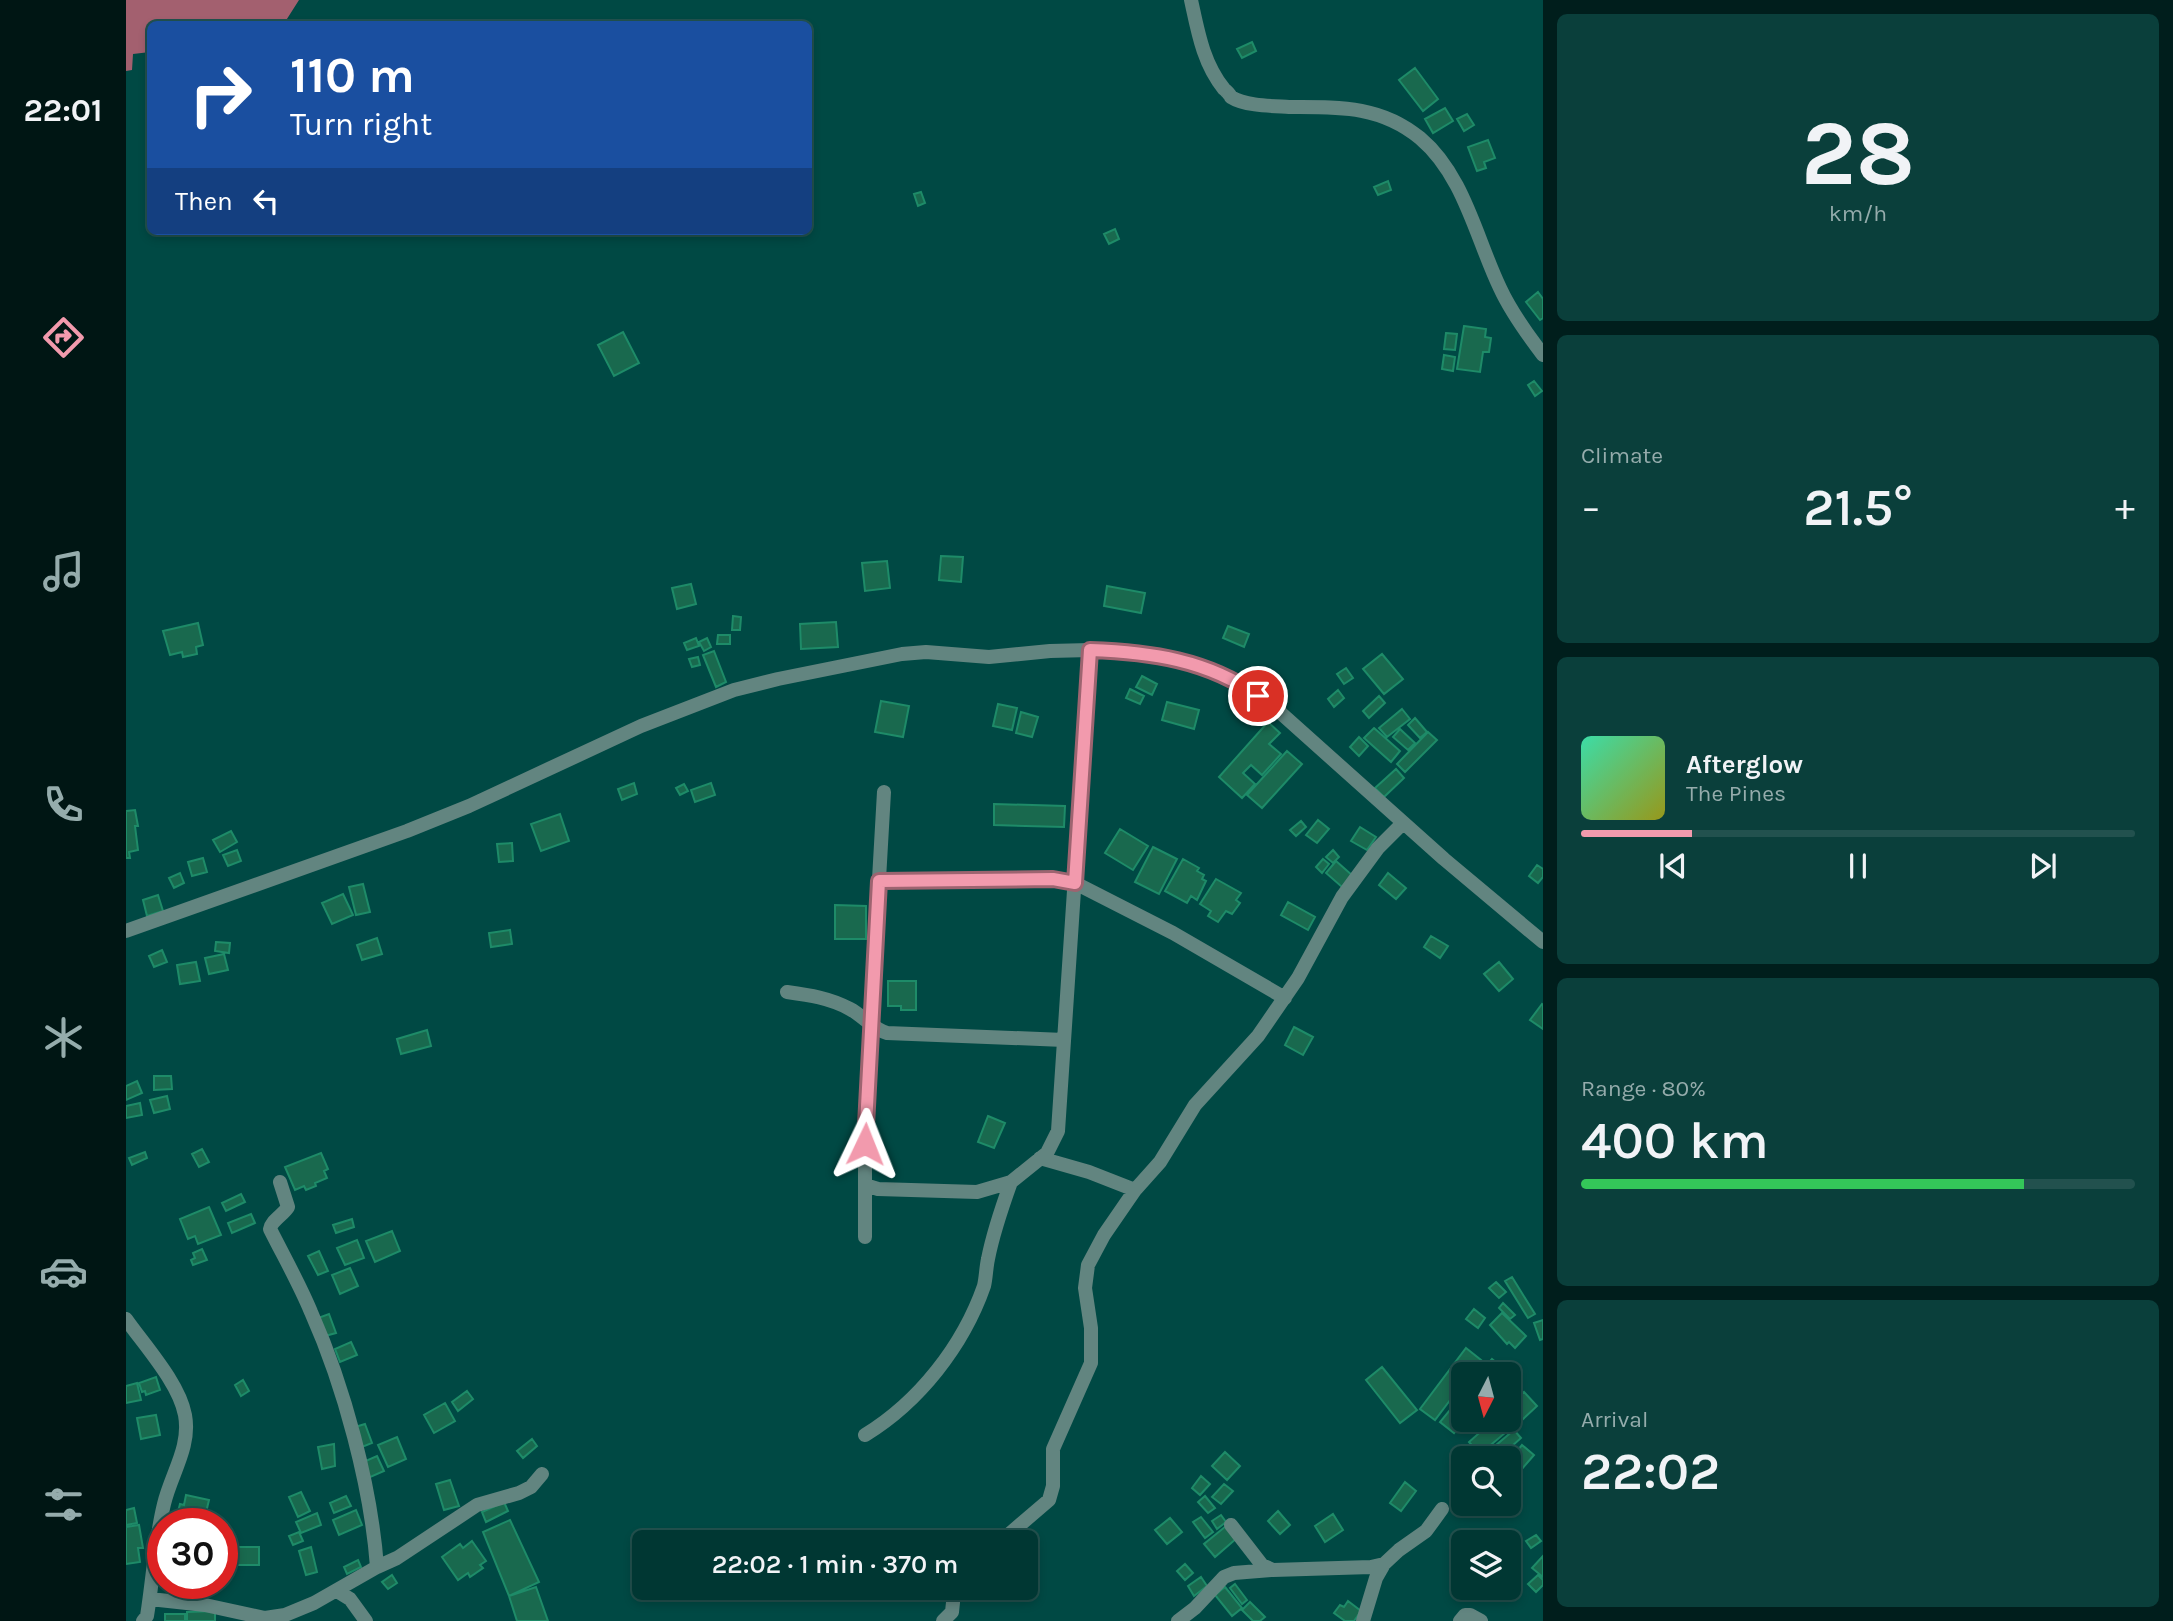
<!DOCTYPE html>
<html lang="en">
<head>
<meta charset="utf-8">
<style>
  body { margin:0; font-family:Karla,sans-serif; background:#0a3f3b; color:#f1f3f6; height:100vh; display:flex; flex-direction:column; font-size:26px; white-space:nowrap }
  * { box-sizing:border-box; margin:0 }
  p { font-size:23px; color:#95acac }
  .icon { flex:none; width:38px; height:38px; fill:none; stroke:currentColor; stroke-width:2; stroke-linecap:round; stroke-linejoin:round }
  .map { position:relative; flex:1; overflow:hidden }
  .details { display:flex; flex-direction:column; gap:14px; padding:14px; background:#001e1c; width:630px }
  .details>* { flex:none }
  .guide { position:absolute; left:21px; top:21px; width:665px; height:214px; border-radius:10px; box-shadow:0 4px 10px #0003,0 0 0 2px #22514e; background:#1a4fa0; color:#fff; overflow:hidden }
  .needle { width:46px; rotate:186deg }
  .controls { position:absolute; left:1325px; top:1362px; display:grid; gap:14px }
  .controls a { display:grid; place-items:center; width:70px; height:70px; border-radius:10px; background:#003733; box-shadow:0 4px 10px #0003,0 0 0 2px #22514e; font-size:35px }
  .speed { position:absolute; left:21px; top:1508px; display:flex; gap:14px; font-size:35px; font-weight:700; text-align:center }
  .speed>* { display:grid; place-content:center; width:91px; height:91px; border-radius:50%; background:#003733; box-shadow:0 4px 10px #0003,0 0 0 2px #22514e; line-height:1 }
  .speed .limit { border:10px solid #d22; background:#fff; color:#111 }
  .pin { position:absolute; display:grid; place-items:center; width:60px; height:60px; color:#fff; margin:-30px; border:4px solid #fff; border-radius:50%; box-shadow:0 2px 7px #0007 }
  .me { position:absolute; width:77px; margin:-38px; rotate:2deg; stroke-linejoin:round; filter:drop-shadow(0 0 5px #0008) }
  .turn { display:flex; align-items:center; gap:24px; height:147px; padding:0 28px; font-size:32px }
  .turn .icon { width:91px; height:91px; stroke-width:2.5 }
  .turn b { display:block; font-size:49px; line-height:60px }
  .then { display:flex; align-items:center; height:66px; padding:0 28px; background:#0003; gap:14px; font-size:26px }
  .big { font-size:52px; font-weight:600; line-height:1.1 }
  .details .card { flex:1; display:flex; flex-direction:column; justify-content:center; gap:10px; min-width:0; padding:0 24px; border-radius:10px; background:#0a3f3b }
  .details .dial { align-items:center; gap:0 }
  .dial b { font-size:91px; line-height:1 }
  .song { display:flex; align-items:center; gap:21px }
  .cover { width:84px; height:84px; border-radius:10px; background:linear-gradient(135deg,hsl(160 70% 55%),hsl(60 70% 35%)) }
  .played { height:7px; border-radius:4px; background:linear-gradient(90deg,#f29aad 20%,#22514e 20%) }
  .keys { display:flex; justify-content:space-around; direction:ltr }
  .heat { display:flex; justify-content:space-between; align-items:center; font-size:38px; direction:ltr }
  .charge { height:10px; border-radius:5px; background:linear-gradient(90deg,#34c759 80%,#22514e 0) }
  .trip { position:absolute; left:506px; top:1530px; width:406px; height:70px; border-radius:10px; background:#003733; box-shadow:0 4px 10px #0003,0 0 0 2px #22514e; font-weight:600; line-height:70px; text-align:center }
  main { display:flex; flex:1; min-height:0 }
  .tabs { display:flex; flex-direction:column; width:126px; justify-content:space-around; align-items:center; background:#001614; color:#95acac }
  .tabs .icon { width:49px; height:49px }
  .tabs .active { color:#f29aad }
  .tabs b { font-size:32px; color:#f1f3f6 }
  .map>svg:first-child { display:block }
</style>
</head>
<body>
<main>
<nav class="tabs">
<b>22:01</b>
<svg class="icon active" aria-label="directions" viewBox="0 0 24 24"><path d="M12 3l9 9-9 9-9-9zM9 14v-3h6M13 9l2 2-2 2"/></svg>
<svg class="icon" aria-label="music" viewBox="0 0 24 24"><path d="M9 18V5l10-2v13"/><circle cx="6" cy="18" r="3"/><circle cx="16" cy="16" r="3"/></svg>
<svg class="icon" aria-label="phone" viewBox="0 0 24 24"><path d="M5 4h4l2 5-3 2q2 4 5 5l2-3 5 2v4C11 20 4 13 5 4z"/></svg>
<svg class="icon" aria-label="climate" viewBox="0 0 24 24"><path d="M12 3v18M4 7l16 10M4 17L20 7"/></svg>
<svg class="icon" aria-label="car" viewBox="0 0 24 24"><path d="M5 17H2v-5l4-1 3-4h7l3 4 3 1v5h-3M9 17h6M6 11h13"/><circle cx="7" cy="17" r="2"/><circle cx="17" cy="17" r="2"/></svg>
<svg class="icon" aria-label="filters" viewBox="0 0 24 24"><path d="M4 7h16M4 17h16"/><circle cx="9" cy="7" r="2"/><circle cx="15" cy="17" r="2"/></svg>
</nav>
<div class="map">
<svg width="1417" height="1621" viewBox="0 0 1417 1621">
  <rect width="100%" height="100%" fill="#004944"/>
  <path fill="#a3606f" d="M0 0H173L159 22 154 24H24V52L7 54 6 70 0 71Z"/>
  <path fill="#19694e" stroke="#1e8b68" stroke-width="2" d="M1126 42 1130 51 1116 58 1111 49Z
    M1289 68 1312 99 1297 111 1273 80Z
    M1319 108 1327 121 1307 133 1299 119Z
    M1341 114 1348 125 1338 131 1331 119Z
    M1362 140 1369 158 1358 162 1360 168 1351 171 1342 147Z
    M1262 181 1265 190 1252 195 1248 187Z
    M795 192 799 203 792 206 788 194Z
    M989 229 993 239 983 244 978 234Z
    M1412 292 1417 299V318L1414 320 1400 302Z
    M1338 326 1360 329 1359 337 1365 338 1363 352H1357L1354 372 1331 369Z
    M497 332 513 363 488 376 472 345Z
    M1320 333 1331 334 1329 350 1318 349Z
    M1318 355 1329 357 1327 371 1316 369Z
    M1408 381 1416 391 1409 396 1402 385Z
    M815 556 837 557 835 582 813 580Z
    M761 561 764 588 739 591 736 563Z
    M565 584 570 604 551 609 546 588Z
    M981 586 1019 593 1015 613 978 606Z
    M607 616 615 617 614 630H606Z
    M710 622 712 647 675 649 674 624Z
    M72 623 77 645 70 647 71 654 57 657 56 652 44 655 37 631Z
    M1102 626 1123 634 1118 647 1097 638Z
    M592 635H604V644H591Z
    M570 638 573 646 561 650 558 643Z
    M581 638 585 647 578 651 573 642Z
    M588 651 600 682 590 687 577 655Z
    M1256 654 1277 679 1258 694 1237 669Z
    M572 657 574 665 566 667 563 659Z
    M1220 668 1227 678 1218 684 1211 674Z
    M1016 676 1031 684 1026 695 1010 687Z
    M1004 689 1018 696 1014 704 1000 698Z
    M1212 690 1218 698 1208 707 1202 699Z
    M1253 696 1259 703 1243 718 1237 711Z
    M755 701 783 706 777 737 749 732Z
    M1041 702 1073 710 1068 729 1036 720Z
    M872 704 891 708 886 730 867 726Z
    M1276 709 1284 719 1261 737 1253 728Z
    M895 712 912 717 906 737 890 733Z
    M1289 718 1301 732 1294 738 1282 725Z
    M1142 722 1154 733 1143 744 1155 754 1136 775 1125 765 1117 773 1129 784 1116 798 1093 777Z
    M1248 728 1274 751 1265 762 1238 738Z
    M1274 729 1289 743 1282 750 1267 737Z
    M1302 732 1311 740 1279 772 1271 764Z
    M1233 737 1242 746 1233 756 1224 747Z
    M1161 751 1176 764 1136 808 1121 795Z
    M1270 769 1278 778 1258 797 1249 788Z
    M508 783 511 794 496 800 492 789Z
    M585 783 589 795 569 802 565 790Z
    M558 784 562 791 554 795 550 788Z
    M868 804 939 806 938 827 868 825Z
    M9 810 12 826H9L12 850 3 852 4 858H0V811Z
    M434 814 443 841 415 851 405 824Z
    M1192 820 1203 829 1191 843 1180 835Z
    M1175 821 1180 827 1170 836 1164 830Z
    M1234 827 1250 837 1241 850 1225 841Z
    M994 829 1022 846 1007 870 979 853Z
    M105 831 111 842 94 852 87 840Z
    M386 843 387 861 373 862 371 844Z
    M1027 847 1051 859 1033 894 1009 882Z
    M111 850 115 861 102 866 97 855Z
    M1207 850 1213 857 1207 863 1200 857Z
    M77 858 81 872 66 876 62 862Z
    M1057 859 1073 868 1071 871 1078 875 1076 879 1080 881 1071 900 1065 896 1061 903 1039 891Z
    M1197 859 1203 864 1196 873 1190 867Z
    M1210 861 1227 876 1216 887 1200 873Z
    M1411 865 1417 869V877L1412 883 1403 876Z
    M54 873 58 883 48 888 43 878Z
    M1262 873 1280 888 1270 899 1253 885Z
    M1090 879 1115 893 1110 900 1114 903 1106 914 1100 911 1092 922 1082 916 1085 911 1074 904Z
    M237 884 244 912 230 915 223 887Z
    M217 894 227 915 206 924 196 903Z
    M32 895 37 911 21 916 17 900Z
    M1162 902 1189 917 1182 930 1155 915Z
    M709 905 740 906V939H709Z
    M384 930 386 944 365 947 363 933Z
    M1305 936 1322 946 1314 958 1298 947Z
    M251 938 256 954 236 960 231 945Z
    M90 942 104 943 103 953 89 951Z
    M36 950 41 962 28 967 23 956Z
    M98 954 102 970 83 974 79 958Z
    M70 962 74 981 54 984 51 965Z
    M1373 962 1387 979 1373 991 1358 974Z
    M762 981H790V1010H775V1006H762Z
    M1416 1004 1417 1005V1029L1404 1020Z
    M1168 1027 1187 1037 1177 1055 1159 1045Z
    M301 1030 305 1046 275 1054 271 1039Z
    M28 1076H45L46 1089 28 1090Z
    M11 1081 16 1093 0 1100V1086Z
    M41 1096 44 1109 28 1113 24 1100Z
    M14 1103 16 1115 0 1118V1106Z
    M862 1116 879 1123 868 1148 852 1142Z
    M76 1149 83 1162 73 1167 66 1154Z
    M19 1152 21 1158 6 1165 3 1158Z
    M195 1153 202 1169 198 1171 201 1178 189 1183 190 1186 180 1190 178 1186 169 1190 159 1167Z
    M115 1194 119 1202 100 1211 96 1203Z
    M83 1207 95 1235 72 1244 69 1236 62 1239 54 1219Z
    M125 1214 129 1223 106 1233 102 1223Z
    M226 1219 228 1227 210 1233 207 1225Z
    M266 1231 274 1251 249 1262 240 1241Z
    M231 1240 238 1258 219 1265 211 1248Z
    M76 1249 81 1260 67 1265 65 1260 69 1258 67 1253Z
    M193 1251 202 1271 192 1275 182 1256Z
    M224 1268 232 1286 214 1294 206 1275Z
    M1386 1277 1409 1314 1402 1318 1379 1281Z
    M1370 1282 1380 1292 1373 1298 1363 1288Z
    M1377 1303 1389 1315 1384 1319 1373 1308Z
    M1348 1309 1359 1318 1352 1328 1340 1319Z
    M1376 1313 1400 1336 1389 1348 1383 1342 1381 1344 1364 1325Z
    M203 1314 210 1333 199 1336 192 1318Z
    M1417 1320V1339L1414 1340 1408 1323Z
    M225 1342 231 1355 214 1362 209 1349Z
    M1340 1348 1355 1360 1344 1374H1337V1383L1309 1420 1294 1409Z
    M1366 1359 1382 1372 1381 1374H1353Z
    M1256 1367 1291 1410 1274 1423 1240 1380Z
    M30 1377 34 1390 20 1395 19 1391 16 1392 13 1383Z
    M117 1380 123 1391 115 1396 109 1385Z
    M11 1383 15 1400 0 1403V1386Z
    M341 1391 347 1399 332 1411 326 1402Z
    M1398 1392 1411 1406 1396 1420 1383 1406Z
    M1337 1394V1419H1340L1328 1433 1314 1422Z
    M319 1403 329 1421 308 1433 298 1415Z
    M1384 1410 1394 1422 1388 1427 1380 1419H1382Z
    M30 1415 34 1435 15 1439 11 1418Z
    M1368 1420 1379 1433 1354 1454 1343 1442Z
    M239 1424 246 1443 236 1447 229 1427Z
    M1388 1430 1395 1438 1376 1455 1369 1446Z
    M271 1437 280 1459 262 1467 252 1445Z
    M406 1439 411 1446 397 1458 391 1451Z
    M208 1444 209 1466 196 1469 192 1447Z
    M1396 1445 1408 1455 1388 1478 1382 1473V1462Z
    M1099 1452 1114 1466 1101 1480 1086 1466Z
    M251 1456 258 1471 242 1478 235 1463Z
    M1075 1476 1084 1484 1074 1495 1066 1488Z
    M324 1480 333 1506 318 1510 310 1484Z
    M1279 1482 1290 1491 1275 1511 1264 1503Z
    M1098 1484 1107 1491 1095 1504 1086 1497Z
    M1383 1488 1393 1498 1385 1505 1382 1502Z
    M175 1492 184 1511 172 1517 163 1497Z
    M60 1495 83 1500 78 1521 51 1516 54 1504 58 1505Z
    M220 1496 225 1506 208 1513 204 1503Z
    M1079 1496 1089 1508 1082 1513 1072 1502Z
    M378 1502 382 1511 360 1522 356 1512Z
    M8 1508 11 1523 0 1525V1510Z
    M230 1510 236 1525 213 1535 207 1520Z
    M1152 1511 1164 1525 1154 1534 1142 1521Z
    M191 1513 195 1525 175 1533 170 1522Z
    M1207 1514 1217 1530 1199 1542 1189 1526Z
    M1095 1515 1100 1522 1091 1529 1086 1521Z
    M1075 1517 1087 1532 1079 1538 1067 1522Z
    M1044 1518 1056 1532 1041 1544 1029 1530Z
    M384 1520 413 1582 383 1596 357 1532Z
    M13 1525 17 1548H12L14 1562 0 1564V1527Z
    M1100 1526 1111 1538 1089 1557 1078 1544Z
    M173 1532 177 1541 167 1545 163 1536Z
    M96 1535 106 1536 104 1562H96Z
    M1410 1535 1415 1541 1405 1548 1400 1541Z
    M346 1541 360 1561 354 1565 357 1568 344 1577 342 1573 332 1580 316 1557 334 1544 337 1548Z
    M110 1547H133V1565H110Z
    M185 1547 191 1572 180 1575 173 1551Z
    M1417 1556V1577L1406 1568Z
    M232 1560 235 1567 221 1574 218 1567Z
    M1059 1564 1067 1573 1059 1580 1051 1571Z
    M266 1575 271 1583 262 1589 256 1582Z
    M1412 1575 1417 1580V1585L1410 1592 1402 1584Z
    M1075 1577 1081 1586 1068 1596 1062 1586Z
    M1109 1584 1121 1600 1116 1604 1104 1588Z
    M410 1587 422 1621H391L383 1596Z
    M1099 1587 1116 1608 1106 1616 1089 1595Z
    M1222 1601 1235 1611 1228 1621H1219L1208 1613 1214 1605 1218 1607Z
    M1124 1602 1139 1617 1134 1621H1127L1116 1610Z
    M89 1611V1621H61V1612Z
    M39 1614H59V1621H39Z"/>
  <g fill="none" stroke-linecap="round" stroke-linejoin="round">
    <path stroke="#628580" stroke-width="14" d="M1065 0C1072 32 1077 63 1098 89 1099 89 1105 96 1105 97 1119 106 1147 106 1163 107 1212 107 1254 105 1294 138 1338 175 1350 238 1374 288 1385 312 1401 334 1417 355
      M753 881 927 879 949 883 1047 933 1159 998
      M0 931 281 831 343 806 515 726 608 690 652 679 776 654 800 652 863 657 924 651 964 650 1001 651 1032 655 1093 673 1116 685 1148 707 1318 859 1417 942
      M661 992C683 995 704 998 724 1009 737 1016 747 1029 761 1033L938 1040
      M914 1158 963 1172 1009 1190
      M154 1182 162 1207C157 1215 145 1221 144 1229 158 1257 173 1283 185 1312 218 1386 245 1486 251 1567
      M739 1185 752 1189 851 1192 885 1182 921 1153 932 1131 964 650
      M739 1237V1124L758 792
      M0 1319C19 1346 53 1383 59 1415 65 1447 45 1474 38 1504 29 1540 27 1579 21 1616L17 1621
      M739 1435C793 1402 837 1346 858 1286 860 1278 860 1268 862 1259 867 1233 876 1207 885 1182
      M1105 1525 1136 1565 1147 1570 1245 1567 1258 1564
      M874 1542 923 1500 927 1486V1449L965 1363V1328L959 1288 962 1265 978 1235 1009 1190 1034 1162 1069 1105 1132 1036 1172 978 1216 897 1252 848 1277 823
      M211 1591 224 1599 240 1621
      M24 1599 79 1605 139 1618 159 1615 188 1603 251 1567 271 1558 351 1505 393 1493 405 1487 416 1474
      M817 1621 826 1612 828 1593 831 1587
      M1052 1621 1069 1608 1098 1577 1108 1573 1145 1570
      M1237 1621 1250 1578 1258 1564 1273 1550 1300 1531 1316 1509
      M1334 1621 1339 1615H1344L1355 1621"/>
  </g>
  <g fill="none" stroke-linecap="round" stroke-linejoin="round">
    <g stroke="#9d6470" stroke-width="18">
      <path id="route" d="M739 1144 753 881 927 879 949 883 964 650C1024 652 1082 660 1132 696"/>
    </g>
    <use href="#route" stroke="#f29aad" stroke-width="12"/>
  </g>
</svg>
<div class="controls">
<a><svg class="needle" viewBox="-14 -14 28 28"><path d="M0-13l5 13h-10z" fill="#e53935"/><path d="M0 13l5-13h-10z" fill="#95acac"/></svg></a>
<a><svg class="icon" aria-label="search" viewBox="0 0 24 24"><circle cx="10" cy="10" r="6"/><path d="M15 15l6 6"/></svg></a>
<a><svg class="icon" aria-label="layers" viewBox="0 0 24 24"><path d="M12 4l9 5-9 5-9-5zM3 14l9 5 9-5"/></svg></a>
</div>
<div class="speed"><div class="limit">30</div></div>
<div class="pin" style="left:1132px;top:696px;background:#d93025"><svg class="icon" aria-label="arrive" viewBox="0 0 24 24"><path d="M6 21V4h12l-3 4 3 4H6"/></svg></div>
<svg class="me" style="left:739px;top:1144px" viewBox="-20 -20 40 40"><path d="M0-17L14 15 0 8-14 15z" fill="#f29aad" stroke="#fff" stroke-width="4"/></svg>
<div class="trip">22:02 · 1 min · 370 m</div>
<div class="guide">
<div class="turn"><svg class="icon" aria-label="right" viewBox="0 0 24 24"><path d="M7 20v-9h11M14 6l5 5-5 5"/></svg><div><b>110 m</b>Turn right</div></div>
<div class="then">Then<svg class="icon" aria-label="left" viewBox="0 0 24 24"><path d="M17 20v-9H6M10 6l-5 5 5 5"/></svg></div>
</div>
</div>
<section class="details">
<div class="card dial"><b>28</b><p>km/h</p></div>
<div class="card"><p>Climate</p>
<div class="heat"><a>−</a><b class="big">21.5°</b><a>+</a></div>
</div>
<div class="card">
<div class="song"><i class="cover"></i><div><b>Afterglow</b><p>The Pines</p></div></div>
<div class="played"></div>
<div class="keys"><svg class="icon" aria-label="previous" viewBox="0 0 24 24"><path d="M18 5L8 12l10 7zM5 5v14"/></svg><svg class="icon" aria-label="pause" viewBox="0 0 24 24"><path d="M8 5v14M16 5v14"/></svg><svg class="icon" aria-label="next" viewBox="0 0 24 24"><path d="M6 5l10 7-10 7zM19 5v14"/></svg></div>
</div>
<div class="card"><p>Range · 80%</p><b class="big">400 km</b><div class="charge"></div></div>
<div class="card"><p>Arrival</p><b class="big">22:02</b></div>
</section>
</main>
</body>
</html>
